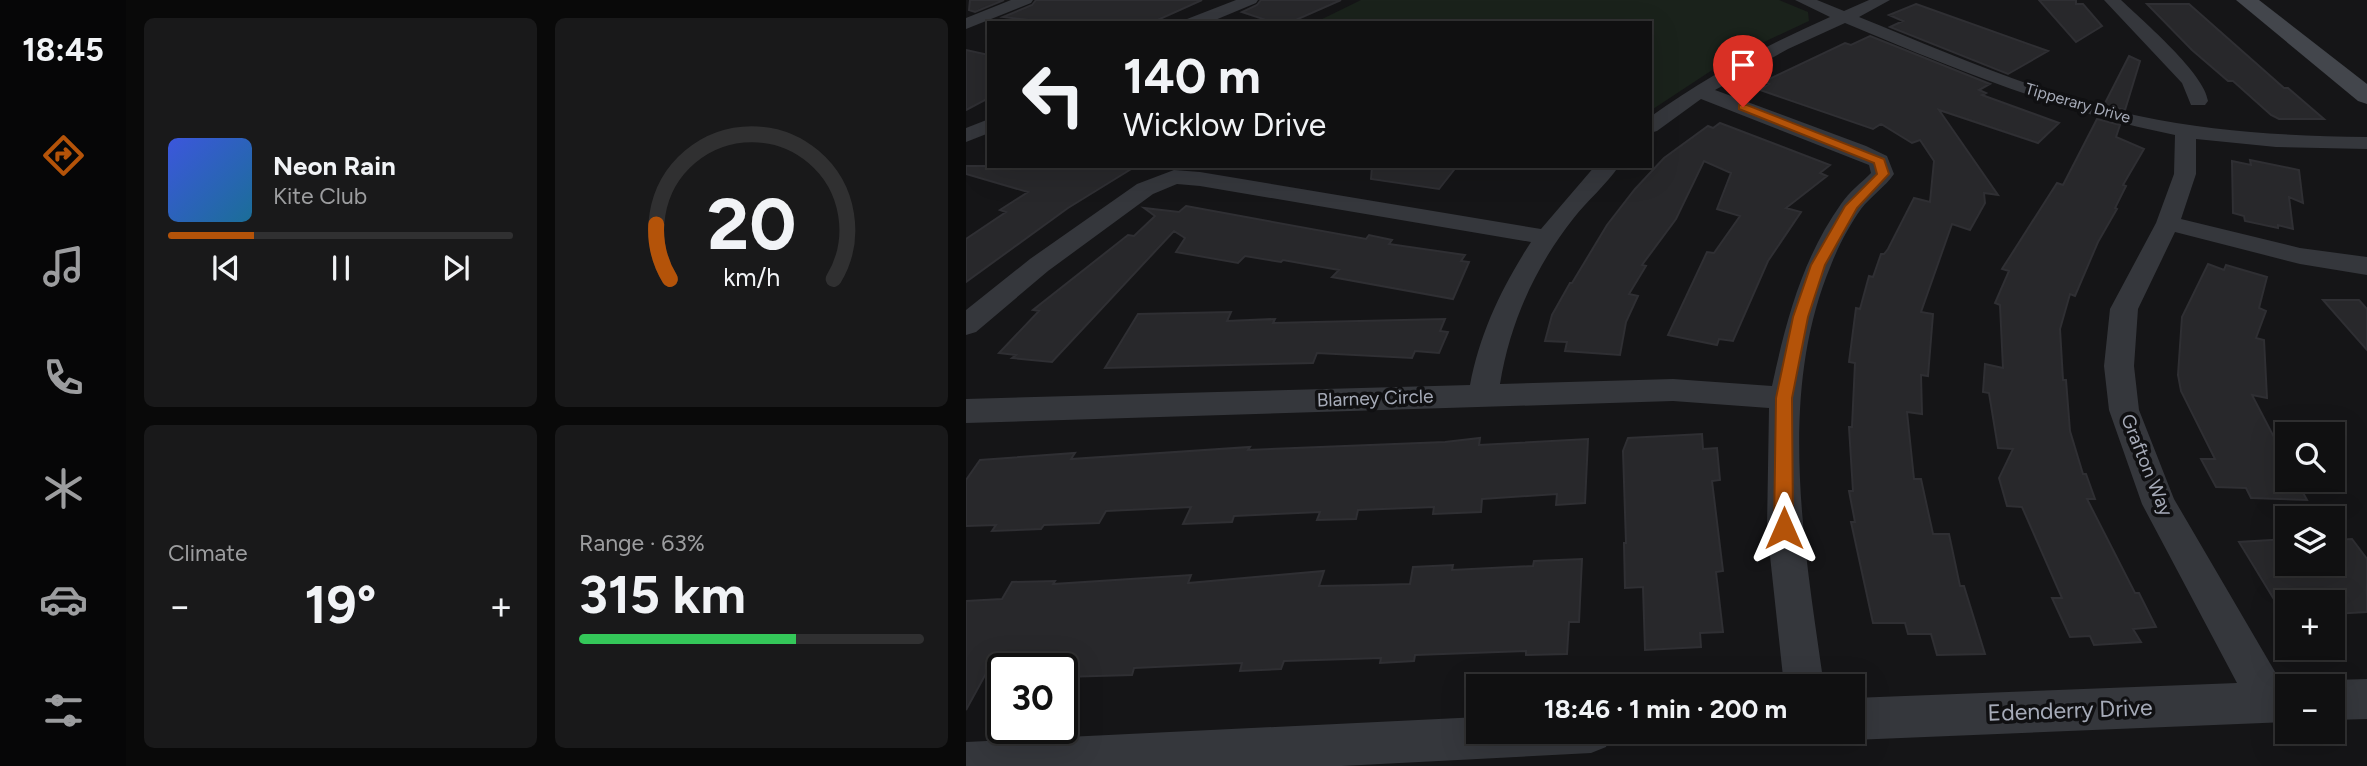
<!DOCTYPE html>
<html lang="en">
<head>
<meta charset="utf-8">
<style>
  body { margin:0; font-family:Figtree,sans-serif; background:#19191a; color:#f1f3f6; height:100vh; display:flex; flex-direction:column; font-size:26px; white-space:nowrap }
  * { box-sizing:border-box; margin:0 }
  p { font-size:23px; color:#9c9d9f }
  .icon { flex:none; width:38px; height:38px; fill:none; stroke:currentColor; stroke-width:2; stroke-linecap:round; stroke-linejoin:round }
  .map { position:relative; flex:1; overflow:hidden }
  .sheet { display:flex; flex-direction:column; gap:18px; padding:18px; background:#090909; width:840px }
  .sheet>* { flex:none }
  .hud { position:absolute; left:21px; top:21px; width:665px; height:147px; border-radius:0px; box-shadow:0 7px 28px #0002,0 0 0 2px #303031; background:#101011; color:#f1f3f6; overflow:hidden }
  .buttons { position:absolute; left:1309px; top:422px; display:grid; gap:14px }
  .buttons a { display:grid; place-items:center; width:70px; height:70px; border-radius:0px; background:#101011; box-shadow:0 7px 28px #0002,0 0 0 2px #303031; font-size:35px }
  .speed { position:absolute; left:21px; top:653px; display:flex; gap:14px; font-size:35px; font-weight:700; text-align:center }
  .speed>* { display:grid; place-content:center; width:91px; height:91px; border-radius:50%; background:#101011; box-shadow:0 7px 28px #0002,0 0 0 2px #303031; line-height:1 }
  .speed .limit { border:4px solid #111; border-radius:10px; background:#fff; color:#111 }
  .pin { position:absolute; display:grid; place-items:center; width:60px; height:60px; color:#fff; margin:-72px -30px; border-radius:50% 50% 50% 0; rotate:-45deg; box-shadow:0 0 7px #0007 }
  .pin .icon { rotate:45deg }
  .me { position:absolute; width:77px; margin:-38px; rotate:0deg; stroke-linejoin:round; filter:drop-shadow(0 0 5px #0008) }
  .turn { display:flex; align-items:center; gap:24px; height:147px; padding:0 21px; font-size:32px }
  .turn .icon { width:91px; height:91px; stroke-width:2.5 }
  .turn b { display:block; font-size:49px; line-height:60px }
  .big { font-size:52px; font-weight:700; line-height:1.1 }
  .sheet .widget { flex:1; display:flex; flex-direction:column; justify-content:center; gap:10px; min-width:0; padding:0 24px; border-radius:10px; background:#19191a }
  .sheet .dial { align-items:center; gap:0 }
  .dial svg { height:182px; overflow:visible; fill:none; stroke:#303031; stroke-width:7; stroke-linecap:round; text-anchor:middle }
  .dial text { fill:#f1f3f6; stroke:none }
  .song { display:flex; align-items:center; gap:21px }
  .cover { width:84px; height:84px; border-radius:10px; background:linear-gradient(135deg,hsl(230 70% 55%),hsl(200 70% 35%)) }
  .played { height:7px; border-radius:4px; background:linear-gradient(90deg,#b45309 25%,#303031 25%) }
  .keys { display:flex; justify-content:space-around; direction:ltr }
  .heat { display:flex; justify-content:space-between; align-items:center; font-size:38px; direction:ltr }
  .charge { height:10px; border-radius:5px; background:linear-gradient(90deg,#34c759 63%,#303031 0) }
  .sheet .tiles { flex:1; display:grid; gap:18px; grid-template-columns:repeat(2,1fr) }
  .trip { position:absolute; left:500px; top:674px; width:399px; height:70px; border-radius:0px; background:#101011; box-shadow:0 7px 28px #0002,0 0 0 2px #303031; font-weight:700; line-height:70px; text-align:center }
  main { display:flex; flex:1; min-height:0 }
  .tab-bar { display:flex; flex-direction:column; width:126px; justify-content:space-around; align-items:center; background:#060607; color:#9c9d9f }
  .tab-bar .icon { width:49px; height:49px }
  .tab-bar .current { color:#b45309 }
  .tab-bar b { font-size:32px; color:#f1f3f6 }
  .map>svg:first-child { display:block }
</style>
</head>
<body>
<main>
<nav class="tab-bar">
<b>18:45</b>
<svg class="icon current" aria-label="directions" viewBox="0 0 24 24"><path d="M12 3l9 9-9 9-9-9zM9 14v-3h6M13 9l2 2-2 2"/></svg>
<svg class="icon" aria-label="music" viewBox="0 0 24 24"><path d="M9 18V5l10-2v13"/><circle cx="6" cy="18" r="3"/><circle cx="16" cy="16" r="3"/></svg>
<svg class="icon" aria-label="phone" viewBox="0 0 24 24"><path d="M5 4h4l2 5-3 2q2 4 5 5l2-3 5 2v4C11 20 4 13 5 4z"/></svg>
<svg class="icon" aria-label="climate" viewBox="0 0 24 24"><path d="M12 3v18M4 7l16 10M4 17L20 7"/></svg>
<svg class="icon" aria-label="car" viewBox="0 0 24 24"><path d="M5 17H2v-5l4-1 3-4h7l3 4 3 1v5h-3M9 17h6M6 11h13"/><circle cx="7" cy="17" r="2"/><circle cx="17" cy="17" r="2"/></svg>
<svg class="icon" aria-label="filters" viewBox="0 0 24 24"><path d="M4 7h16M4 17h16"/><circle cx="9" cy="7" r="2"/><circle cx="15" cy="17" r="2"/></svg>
</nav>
<section class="sheet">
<div class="tiles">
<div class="widget">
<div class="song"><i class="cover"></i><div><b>Neon Rain</b><p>Kite Club</p></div></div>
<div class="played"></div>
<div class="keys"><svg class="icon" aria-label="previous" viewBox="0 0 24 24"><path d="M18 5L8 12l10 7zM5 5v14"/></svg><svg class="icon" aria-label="pause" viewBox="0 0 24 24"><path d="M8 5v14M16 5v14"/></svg><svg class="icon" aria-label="next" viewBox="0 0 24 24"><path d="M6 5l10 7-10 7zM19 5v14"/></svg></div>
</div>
<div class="widget dial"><svg viewBox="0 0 100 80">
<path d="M14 69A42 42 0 1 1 86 69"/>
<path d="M14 69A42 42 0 0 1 8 45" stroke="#b45309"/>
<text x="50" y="56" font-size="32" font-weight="700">20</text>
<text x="50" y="72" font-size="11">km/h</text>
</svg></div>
<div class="widget"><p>Climate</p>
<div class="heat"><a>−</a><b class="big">19°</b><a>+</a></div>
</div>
<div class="widget"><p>Range · 63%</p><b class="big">315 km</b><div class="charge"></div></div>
</div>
</section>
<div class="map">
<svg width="1401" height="766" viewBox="0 0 1401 766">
  <rect width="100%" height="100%" fill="#151517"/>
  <path fill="#1a221b" d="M395 0H813L842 12 843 21 766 57 684 111V23H348Z"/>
  <path fill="#28282b" stroke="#2f2f33" stroke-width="2" d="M4 0H38L9 12 3 10Z
    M70 0H236L185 23H89L37 17 66 5Z
    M295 0H375L323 23H309L276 12 291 5Z
    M1073 0H1110V4H1117L1136 26 1110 42Z
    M950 4 1082 51 1042 74 924 27 937 21 923 15Z
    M1181 4H1223L1318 88H1322L1358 119H1313L1305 115 1267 81H1262L1226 50Z
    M904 36 1024 84 1013 90 1020 93 1016 95 1093 123 1072 143 973 110 1032 195 1018 193 1019 203 1004 230 986 224 955 312 967 314 962 376 955 375 956 414 941 412 948 479H955L967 534H983L994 586H998L1019 654 971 655 965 634H942L939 623H907L885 522H889L883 491H887L883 427H886L889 363 883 362 890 308 894 309 903 276 907 277 915 254H918L922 249 948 198 964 202 968 161 954 140 946 143 915 124 907 129 794 90 803 84 797 82 879 43 885 45Z
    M0 50 23 55V98L0 110Z
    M1163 56 1174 61 1159 110 1138 105Z
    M1131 119 1154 125 1150 137 1178 149 1157 185 1160 186 1149 208 1151 209 1132 242 1109 296 1104 294 1094 329 1097 380H1100L1104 431 1117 474H1120L1129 499H1121L1169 593H1173L1190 627 1167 629 1175 642 1128 645 1124 636 1104 637 1086 598H1096L1056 507 1041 506 1033 478 1047 449 1032 448 1023 393 1017 392 1019 364 1037 368 1034 305 1029 303 1043 271 1036 269 1091 183 1097 185Z
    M754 123 864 165 854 173 861 176 820 208 835 212 802 261 767 341 753 339 751 345 702 335 741 252 748 253 774 216 751 209 765 173 738 161 710 219 676 265 680 266 663 294 672 296 660 322 654 355 599 351 601 342 579 341 586 315 604 283H606L641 225 669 189 698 158 742 126 747 128Z
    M1284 160 1333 170 1337 203 1323 197 1327 229 1312 225V228L1279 221 1278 216 1267 213 1266 161 1285 165Z
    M0 166H170L102 208 0 282V239L40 212 34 210 62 192 0 174Z
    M406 166H491L473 189 405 179Z
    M220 206 400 239 403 235 426 240 423 244 499 255 495 261 503 262 487 299 366 277 373 270 317 260 315 262 279 256 272 263 210 252 219 238 208 231 86 362 46 358 50 355 33 353 73 311 67 310 162 235 168 236 189 216 178 208 213 212Z
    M1242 264 1258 270 1260 265 1301 277 1293 308 1300 311 1290 338 1298 340 1301 398 1286 395 1321 462V480H1330L1341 500 1285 498 1280 488 1250 487 1235 459H1249L1215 391 1212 375 1216 317Z
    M1357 300H1393L1401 309V350Z
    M265 312 261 321 309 319 307 323 479 319 474 331 482 332 473 353 449 351 446 358 351 353 347 363 139 368 172 314Z
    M736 434 737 449 751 448 754 480 746 481 757 571 750 572 757 632 734 633 735 647 679 650 677 587 659 588 658 543H660L657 451 662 438Z
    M514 438 513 445 622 439 619 503 590 505 591 494 516 499 515 512 467 514 468 507 392 510 390 519 351 520 354 512 268 516 266 522 217 524 225 507 140 511 133 523 78 525 75 529 26 531 30 525 0 526V480L14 460 109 453 105 459 284 447 282 450 479 442Z
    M1321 539V564H1367V540L1386 539 1401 559V612L1367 614V602L1309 601 1273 542Z
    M616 559 613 622H603L601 654 560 655V651L449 655 448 661 414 663 415 658 318 661 315 669 274 671 276 663 168 668 166 675 96 677V668H23L0 710V601L36 599 46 582 89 581 87 584 225 575 222 583 358 571 353 586 408 585 444 584 447 567 487 565 486 570 567 566 568 561Z"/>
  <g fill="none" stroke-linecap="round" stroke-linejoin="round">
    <path fill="#35373c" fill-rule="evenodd" d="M45 0H67L65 3 0 29V18Z
      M270 0H292L290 3 242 23H219L221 19Z
      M829 0H851L878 11 903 0H924L893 17C984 54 1076 95 1173 116 1249 132 1324 136 1401 137V149L1310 147 1230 139V174L1215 219 1334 248 1401 257V275L1334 264 1209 232 1172 309 1168 366 1173 410 1208 499 1315 682 1332 686H1321V722L887 740 872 734 871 732H887V698L1271 683 1176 504 1143 410 1138 366 1144 309 1190 223 1208 174 1209 135C1093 112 986 68 879 23L822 49 749 90 900 146 921 156 928 174C919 187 905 196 895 209 884 224 872 247 865 265 810 396 839 550 858 686H818L801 528 803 408 707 401 0 423V399L504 385C514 332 536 287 565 242L234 186 211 184 187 194 82 271 10 332 0 335V310L64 259 171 184 208 170 234 172 575 229 629 166H653C640 185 621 201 607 219 569 267 544 323 534 384L707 379 806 386C820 321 836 259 875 204 883 192 895 183 905 173L903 165 735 99 691 131 684 133V117C741 76 801 45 864 17Z
      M1138 0H1155C1177 21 1239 74 1242 101L1239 105H1225L1216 83Z
      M23 119V133L0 142V128Z
      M1401 679V719L1367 720V686H1353L1367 680Z
      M513 717V732H646L640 747 625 753 376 766H0V742Z"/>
    <path fill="#43464c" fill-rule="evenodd" d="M1270 0H1293L1401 84V104L1392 101Z"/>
  </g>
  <path fill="#b45309" stroke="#753606" stroke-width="2" d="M773 105H781L918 159 923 174 891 208 859 265 842 317 826 398 827 528 824 534 818 537 811 534 808 528 810 398 827 317 845 265 879 206 911 174 908 163 773 109Z"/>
  <g text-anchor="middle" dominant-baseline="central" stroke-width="7" stroke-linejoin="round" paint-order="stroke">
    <g font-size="16" fill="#a6abb8" stroke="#101012">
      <text transform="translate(1112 103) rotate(16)">Tipperary Drive</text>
    </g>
    <g font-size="19" fill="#a6abb8" stroke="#101012">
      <text transform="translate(409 398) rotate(-2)">Blarney Circle</text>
      <text transform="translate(1181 465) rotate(68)">Grafton Way</text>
    </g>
    <g font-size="23" fill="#a6abb8" stroke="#101012">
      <text transform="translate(1104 710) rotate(-2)">Edenderry Drive</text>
    </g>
  </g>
</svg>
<div class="buttons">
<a><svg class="icon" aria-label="search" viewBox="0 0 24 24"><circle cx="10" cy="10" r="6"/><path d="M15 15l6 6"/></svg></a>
<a><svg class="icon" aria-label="layers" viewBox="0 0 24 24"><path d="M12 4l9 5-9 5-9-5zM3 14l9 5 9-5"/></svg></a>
<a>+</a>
<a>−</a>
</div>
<div class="speed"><div class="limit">30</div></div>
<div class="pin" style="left:777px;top:107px;background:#d93025"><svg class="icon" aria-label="arrive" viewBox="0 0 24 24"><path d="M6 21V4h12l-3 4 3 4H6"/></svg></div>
<svg class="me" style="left:818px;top:528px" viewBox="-20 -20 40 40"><path d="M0-17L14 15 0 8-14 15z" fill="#b45309" stroke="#fff" stroke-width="4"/></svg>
<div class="trip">18:46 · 1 min · 200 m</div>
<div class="hud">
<div class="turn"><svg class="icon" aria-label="left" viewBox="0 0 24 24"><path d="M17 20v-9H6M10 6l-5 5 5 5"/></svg><div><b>140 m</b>Wicklow Drive</div></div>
</div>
</div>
</main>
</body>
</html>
